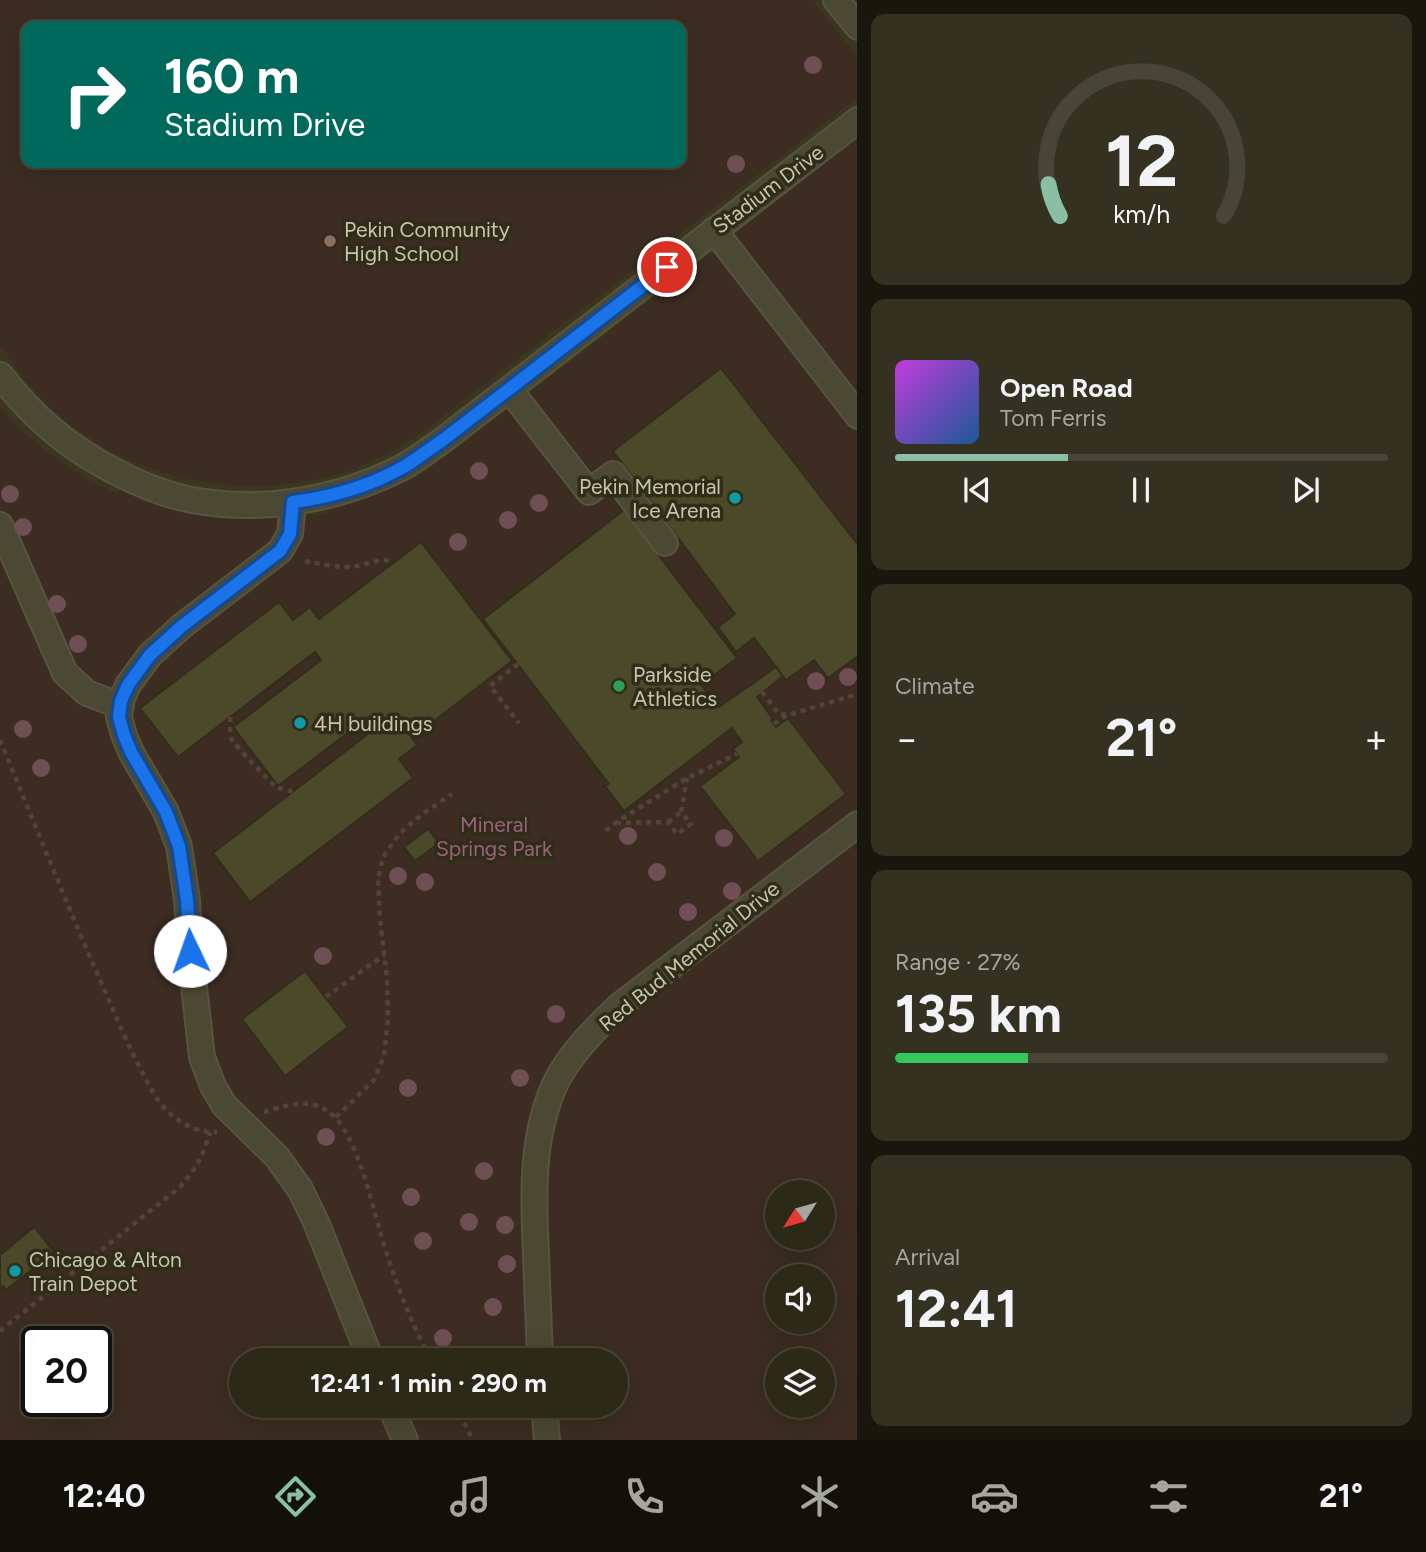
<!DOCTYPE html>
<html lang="en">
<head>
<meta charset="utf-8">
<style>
  body { margin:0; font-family:Figtree,sans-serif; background:#343120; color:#f1f3f6; height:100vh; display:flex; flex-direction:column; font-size:26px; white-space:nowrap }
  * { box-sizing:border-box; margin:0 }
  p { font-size:23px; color:#a6a6a1 }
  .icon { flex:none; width:38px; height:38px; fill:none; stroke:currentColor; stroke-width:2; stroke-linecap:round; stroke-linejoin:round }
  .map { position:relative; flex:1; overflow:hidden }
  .sheet { display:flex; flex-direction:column; gap:14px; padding:14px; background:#18170d; width:569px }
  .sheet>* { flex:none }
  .banner { position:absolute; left:21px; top:21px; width:665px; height:147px; border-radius:14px; box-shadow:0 7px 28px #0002,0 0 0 2px #484536; background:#00695c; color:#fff; overflow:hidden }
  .needle { width:46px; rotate:233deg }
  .controls { position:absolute; left:765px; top:1180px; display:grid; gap:14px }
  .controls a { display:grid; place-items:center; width:70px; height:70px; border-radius:50%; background:#2c2917; box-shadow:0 7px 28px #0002,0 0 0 2px #484536; font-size:35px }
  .speed { position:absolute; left:21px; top:1326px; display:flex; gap:14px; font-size:35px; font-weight:700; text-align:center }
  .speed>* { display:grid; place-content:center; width:91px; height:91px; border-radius:50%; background:#2c2917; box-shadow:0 7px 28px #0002,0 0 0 2px #484536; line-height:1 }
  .speed .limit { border:4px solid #111; border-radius:10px; background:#fff; color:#111 }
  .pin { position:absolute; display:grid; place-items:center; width:60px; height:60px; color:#fff; margin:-30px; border:4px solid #fff; border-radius:50%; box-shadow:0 2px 7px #0007 }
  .me { position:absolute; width:77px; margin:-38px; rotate:357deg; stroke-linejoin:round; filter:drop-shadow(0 0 5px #0008) }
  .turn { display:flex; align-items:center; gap:24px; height:147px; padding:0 28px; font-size:32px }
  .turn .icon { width:91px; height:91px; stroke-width:2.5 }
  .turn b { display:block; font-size:49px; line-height:60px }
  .big { font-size:52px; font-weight:700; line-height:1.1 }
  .sheet .tile { flex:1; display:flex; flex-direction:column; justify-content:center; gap:10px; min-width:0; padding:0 24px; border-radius:14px; background:#343120 }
  .sheet .dial { align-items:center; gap:0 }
  .dial svg { height:182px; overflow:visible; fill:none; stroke:#484536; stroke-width:7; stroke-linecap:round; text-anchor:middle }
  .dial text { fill:#f1f3f6; stroke:none }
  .song { display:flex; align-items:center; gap:21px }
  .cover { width:84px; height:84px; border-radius:10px; background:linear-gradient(135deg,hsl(290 70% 55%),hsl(210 70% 35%)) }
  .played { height:7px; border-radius:4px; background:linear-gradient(90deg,#8abfa5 35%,#484536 35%) }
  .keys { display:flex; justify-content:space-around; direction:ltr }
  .heat { display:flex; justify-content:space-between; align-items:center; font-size:38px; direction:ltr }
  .charge { height:10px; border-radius:5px; background:linear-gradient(90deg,#34c759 27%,#484536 0) }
  .trip { position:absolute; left:229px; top:1348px; width:399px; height:70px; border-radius:35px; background:#2c2917; box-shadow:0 7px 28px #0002,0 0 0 2px #484536; font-weight:700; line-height:70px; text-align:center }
  .tabs { display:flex; height:112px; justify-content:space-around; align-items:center; background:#121009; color:#a6a6a1 }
  .tabs .icon { width:49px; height:49px }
  .tabs .current { color:#8abfa5 }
  .tabs b { font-size:32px; color:#f1f3f6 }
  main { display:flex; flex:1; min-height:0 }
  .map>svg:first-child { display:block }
</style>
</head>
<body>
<main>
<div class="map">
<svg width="858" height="1440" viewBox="0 0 858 1440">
  <rect width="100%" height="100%" fill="#3b371f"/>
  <path fill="#3c2c21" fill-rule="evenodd" d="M0 0H813L857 57V98L413 439C393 450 373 462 351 470 243 506 117 480 38 395 24 380 12 362 0 344ZM681 26V163H26V26Z
    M857 138V1440H0V543L33 586 0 504V407C31 444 74 474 118 494L121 489 198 516 321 515 418 477 573 360ZM777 1192H822V1237H777ZM777 1276H822V1321H777ZM37 1342H96V1402H37ZM242 1360H616V1405H242ZM777 1360H822V1405H777Z"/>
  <path fill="#4c492b" stroke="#312e1a" stroke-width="2" d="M721 368 858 545V656L828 678 814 660 786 680 754 638 736 652 718 627 735 614 613 451Z
    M624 510 737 658 701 685 719 707 776 667 783 676 757 697 773 719 771 720 776 727 788 718 846 794 758 861 700 786 739 757 733 749 742 742 732 728 624 811 605 786 609 784 483 619Z
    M421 542 512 661 412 738 417 745 399 759 413 778 250 902 213 853 377 727 369 717 278 786 233 727 321 660 315 652 178 757 140 708 279 602 293 620 310 607 319 619Z
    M428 829 439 843 415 861 404 847Z
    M305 971 348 1027 285 1076 242 1019Z
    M34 1227 54 1252 6 1290 3 1286 0 1289V1255Z"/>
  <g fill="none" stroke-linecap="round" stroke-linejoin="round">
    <g stroke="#57543f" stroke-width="28">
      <path id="minor" d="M836 0 858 27
        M714 230 858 416
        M0 375C15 394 32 413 51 429 87 460 145 491 192 500 263 513 339 500 403 467 417 459 430 449 443 440L858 120
        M509 389 589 492 613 474 665 543
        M293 502 290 534 280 551 182 626 150 655 128 685 121 701 119 717 124 735 131 752 166 812 179 846 187 900 190 951 202 1057 213 1086 224 1105 277 1157 300 1189 316 1222 371 1360
        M0 525 65 673 87 693 121 706
        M540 1360C539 1324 537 1289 536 1253 533 1196 531 1133 557 1080 572 1052 595 1029 618 1007L858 824
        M390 1405 405 1440
        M544 1405 547 1440"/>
    </g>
    <path stroke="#544339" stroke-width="4.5" stroke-dasharray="5 5" stroke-linecap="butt" d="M305 561C321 564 341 569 357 566 367 564 376 560 386 560L391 565
      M518 664 490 686 519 723
      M762 692 779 714 788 715 858 694
      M230 717C231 725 229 733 232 740 234 744 272 784 276 787 281 789 288 790 293 792
      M774 724 787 715
      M0 740C35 824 68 908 105 991 115 1015 126 1040 138 1064 144 1075 149 1086 156 1097 169 1117 192 1133 217 1132
      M668 822 681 812
      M616 823 668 822 677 834 691 824 681 812 687 778
      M606 831 615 823 687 778 737 754
      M326 997 384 955
      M264 1112C283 1106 308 1098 326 1110 359 1130 373 1214 386 1251 398 1289 412 1324 431 1360
      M336 1117 374 1080 384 1056 388 1019 387 979 380 919 378 879 383 857 400 833 421 815 452 794
      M0 1331 180 1187C197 1167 202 1158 210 1132
      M455 1405 473 1440"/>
    <use href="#minor" stroke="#4b4833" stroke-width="24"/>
  </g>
  <g fill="#6f4f53">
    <circle cx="813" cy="65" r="9"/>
    <circle cx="736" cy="164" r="9"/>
    <circle cx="479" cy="471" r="9"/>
    <circle cx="10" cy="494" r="9"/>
    <circle cx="539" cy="503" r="9"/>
    <circle cx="508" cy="520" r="9"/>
    <circle cx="23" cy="527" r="9"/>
    <circle cx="458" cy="542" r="9"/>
    <circle cx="57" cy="604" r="9"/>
    <circle cx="78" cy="644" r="9"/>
    <circle cx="848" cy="677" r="9"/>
    <circle cx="816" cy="681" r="9"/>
    <circle cx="23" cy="729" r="9"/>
    <circle cx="41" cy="768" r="9"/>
    <circle cx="628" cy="836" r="9"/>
    <circle cx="724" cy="838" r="9"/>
    <circle cx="657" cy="872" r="9"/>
    <circle cx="398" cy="876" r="9"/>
    <circle cx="425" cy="882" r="9"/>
    <circle cx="732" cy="891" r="9"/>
    <circle cx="688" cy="912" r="9"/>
    <circle cx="323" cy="956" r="9"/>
    <circle cx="556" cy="1014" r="9"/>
    <circle cx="520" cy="1078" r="9"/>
    <circle cx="408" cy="1088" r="9"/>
    <circle cx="326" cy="1137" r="9"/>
    <circle cx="484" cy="1171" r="9"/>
    <circle cx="411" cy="1197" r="9"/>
    <circle cx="469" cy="1222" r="9"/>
    <circle cx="505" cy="1225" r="9"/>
    <circle cx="423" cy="1241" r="9"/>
    <circle cx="507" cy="1264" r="9"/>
    <circle cx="493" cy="1307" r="9"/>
    <circle cx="443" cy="1338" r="9"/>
  </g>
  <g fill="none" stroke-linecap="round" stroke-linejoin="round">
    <g stroke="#114b97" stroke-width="18">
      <path id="route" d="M190 951 187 900 179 846 166 812 131 752 124 735 119 717 121 701 128 685 150 655 182 626 280 551 290 534 293 502C332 497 373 485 407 465 419 457 431 448 443 440L667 267"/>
    </g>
    <use href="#route" stroke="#1a73e8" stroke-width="12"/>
  </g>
  <circle fill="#8d6e63" stroke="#2f2c18" stroke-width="2.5" cx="330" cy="241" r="7"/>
  <g fill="#0f9aa8" stroke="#2f2c18" stroke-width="2.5">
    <circle cx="735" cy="498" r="7"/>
    <circle cx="300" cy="723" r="7"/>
    <circle cx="15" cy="1271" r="7"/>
  </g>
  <circle fill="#2e9e5b" stroke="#2f2c18" stroke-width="2.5" cx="619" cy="686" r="7"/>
  <g text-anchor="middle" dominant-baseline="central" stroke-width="7" stroke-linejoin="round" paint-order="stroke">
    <g font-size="21" fill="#c7c5ad" stroke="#2f2c18">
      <text transform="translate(768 189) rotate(-37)">Stadium Drive</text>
      <text transform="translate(689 956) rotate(-39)">Red Bud Memorial Drive</text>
    </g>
    <g font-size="21" fill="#c7c5ad" stroke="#2f2c18" text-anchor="start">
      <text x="344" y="229">Pekin Community<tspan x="344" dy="24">High School</tspan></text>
      <text x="721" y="486" text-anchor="end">Pekin Memorial<tspan x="721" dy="24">Ice Arena</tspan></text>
      <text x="633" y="674">Parkside<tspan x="633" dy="24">Athletics</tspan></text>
      <text x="314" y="723">4H buildings</text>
      <text x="29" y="1259">Chicago &amp; Alton<tspan x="29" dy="24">Train Depot</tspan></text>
    </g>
    <g font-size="21" fill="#9a627d" stroke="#2f2c18">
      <text x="494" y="824">Mineral<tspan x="494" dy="24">Springs Park</tspan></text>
    </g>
  </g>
</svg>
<div class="controls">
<a><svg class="needle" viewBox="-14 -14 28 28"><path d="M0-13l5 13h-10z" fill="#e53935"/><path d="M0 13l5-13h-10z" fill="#a6a6a1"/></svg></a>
<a><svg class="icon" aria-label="sound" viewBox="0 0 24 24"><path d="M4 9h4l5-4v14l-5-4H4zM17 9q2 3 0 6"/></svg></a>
<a><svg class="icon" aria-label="layers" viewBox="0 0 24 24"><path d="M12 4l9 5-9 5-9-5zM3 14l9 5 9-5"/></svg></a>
</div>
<div class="speed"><div class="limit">20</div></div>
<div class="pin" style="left:667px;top:267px;background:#d93025"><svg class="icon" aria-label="arrive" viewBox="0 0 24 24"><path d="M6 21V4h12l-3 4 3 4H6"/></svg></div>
<svg class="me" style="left:190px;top:951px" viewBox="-20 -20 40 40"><circle r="19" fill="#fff"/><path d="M0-13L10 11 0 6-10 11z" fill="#1a73e8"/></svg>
<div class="trip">12:41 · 1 min · 290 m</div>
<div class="banner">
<div class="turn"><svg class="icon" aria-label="right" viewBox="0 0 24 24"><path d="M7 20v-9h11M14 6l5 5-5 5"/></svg><div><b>160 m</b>Stadium Drive</div></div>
</div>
</div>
<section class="sheet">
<div class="tile dial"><svg viewBox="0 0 100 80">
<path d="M14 69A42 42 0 1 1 86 69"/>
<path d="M14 69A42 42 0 0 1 9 55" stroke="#8abfa5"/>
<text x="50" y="56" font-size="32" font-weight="700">12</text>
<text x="50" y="72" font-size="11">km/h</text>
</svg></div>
<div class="tile">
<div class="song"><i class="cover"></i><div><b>Open Road</b><p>Tom Ferris</p></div></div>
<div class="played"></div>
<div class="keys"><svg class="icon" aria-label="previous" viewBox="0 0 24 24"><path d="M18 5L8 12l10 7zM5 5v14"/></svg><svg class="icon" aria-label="pause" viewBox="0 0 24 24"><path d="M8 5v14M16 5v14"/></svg><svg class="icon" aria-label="next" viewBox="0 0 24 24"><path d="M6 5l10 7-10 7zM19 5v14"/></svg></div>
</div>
<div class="tile"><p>Climate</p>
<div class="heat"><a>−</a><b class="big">21°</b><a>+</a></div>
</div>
<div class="tile"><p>Range · 27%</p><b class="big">135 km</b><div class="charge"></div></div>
<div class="tile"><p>Arrival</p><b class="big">12:41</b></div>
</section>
</main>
<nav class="tabs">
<b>12:40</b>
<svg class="icon current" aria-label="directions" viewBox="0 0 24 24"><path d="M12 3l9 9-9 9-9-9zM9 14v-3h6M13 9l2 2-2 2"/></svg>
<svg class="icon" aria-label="music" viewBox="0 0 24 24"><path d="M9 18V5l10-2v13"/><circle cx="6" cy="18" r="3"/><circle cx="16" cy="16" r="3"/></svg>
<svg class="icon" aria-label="phone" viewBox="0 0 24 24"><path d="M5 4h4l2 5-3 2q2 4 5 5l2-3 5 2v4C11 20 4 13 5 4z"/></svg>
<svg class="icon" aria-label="climate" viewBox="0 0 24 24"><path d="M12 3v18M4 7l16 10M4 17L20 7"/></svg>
<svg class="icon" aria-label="car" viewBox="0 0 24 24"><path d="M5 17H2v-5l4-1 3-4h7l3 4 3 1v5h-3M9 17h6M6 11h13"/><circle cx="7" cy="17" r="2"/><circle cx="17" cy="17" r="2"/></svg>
<svg class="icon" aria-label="filters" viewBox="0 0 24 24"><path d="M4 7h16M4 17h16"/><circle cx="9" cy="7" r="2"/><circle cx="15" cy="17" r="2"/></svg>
<b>21°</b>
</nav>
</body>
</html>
